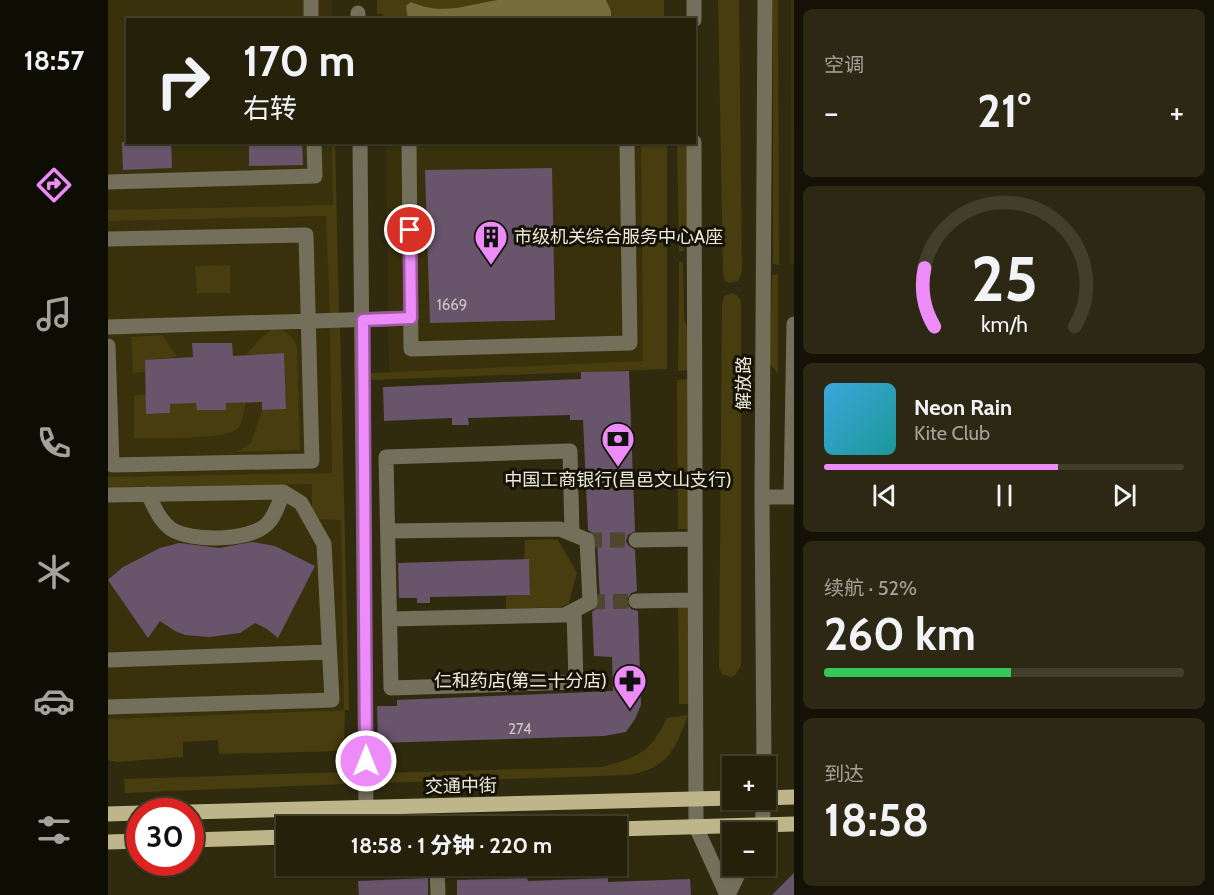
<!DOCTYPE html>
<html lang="zh">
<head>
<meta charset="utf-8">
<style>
  body { margin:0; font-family:Cabin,"Noto Sans SC",sans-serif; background:#2c2813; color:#f1f3f6; height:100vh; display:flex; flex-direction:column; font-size:22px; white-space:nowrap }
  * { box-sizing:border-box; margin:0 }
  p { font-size:20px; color:#a3a39c }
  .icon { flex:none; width:33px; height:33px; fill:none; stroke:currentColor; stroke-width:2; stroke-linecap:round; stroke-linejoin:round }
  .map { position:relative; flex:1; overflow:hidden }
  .panel { display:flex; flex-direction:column; gap:9px; padding:9px; background:#141206; width:420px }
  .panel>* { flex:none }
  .banner { position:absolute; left:18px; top:18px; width:570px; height:126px; border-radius:0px; box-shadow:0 2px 4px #0004,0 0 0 2px #413e2b; background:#24200a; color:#f1f3f6; overflow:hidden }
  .fabs { position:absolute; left:614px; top:756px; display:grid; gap:12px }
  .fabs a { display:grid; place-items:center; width:54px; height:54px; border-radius:0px; background:#24200a; box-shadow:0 2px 4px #0004,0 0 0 2px #413e2b; font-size:30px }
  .speed { position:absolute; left:18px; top:798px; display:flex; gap:12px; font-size:30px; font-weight:700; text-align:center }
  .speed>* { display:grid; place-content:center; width:78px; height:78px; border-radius:50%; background:#24200a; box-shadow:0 2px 4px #0004,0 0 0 2px #413e2b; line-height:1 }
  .speed .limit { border:9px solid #d22; background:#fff; color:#111 }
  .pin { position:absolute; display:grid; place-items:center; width:51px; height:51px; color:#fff; margin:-26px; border:3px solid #fff; border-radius:50%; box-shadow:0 2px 6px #0007 }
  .me { position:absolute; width:66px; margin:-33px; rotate:0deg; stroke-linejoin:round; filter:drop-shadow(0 0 4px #0008) }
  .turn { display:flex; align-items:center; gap:21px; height:126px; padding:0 18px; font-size:27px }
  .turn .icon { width:78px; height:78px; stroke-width:2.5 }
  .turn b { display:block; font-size:42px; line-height:51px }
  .big { font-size:45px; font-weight:800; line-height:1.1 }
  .panel .card { flex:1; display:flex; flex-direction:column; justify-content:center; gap:9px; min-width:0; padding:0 21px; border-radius:9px; background:#2c2813 }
  .panel .dial { align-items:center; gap:0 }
  .dial svg { height:156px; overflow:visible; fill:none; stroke:#413e2b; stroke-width:7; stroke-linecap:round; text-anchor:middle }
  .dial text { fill:#f1f3f6; stroke:none }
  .song { display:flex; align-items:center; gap:18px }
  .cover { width:72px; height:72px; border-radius:9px; background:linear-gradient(135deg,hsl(200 70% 55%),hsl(180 70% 35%)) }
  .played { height:6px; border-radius:3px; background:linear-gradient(90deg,#ed8cf9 65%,#413e2b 65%) }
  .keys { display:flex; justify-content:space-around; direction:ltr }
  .heat { display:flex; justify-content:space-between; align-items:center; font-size:33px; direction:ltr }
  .charge { height:9px; border-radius:4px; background:linear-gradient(90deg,#34c759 52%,#413e2b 0) }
  .trip { position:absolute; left:168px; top:816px; width:351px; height:60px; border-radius:0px; background:#24200a; box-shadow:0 2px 4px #0004,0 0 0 2px #413e2b; font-weight:800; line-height:60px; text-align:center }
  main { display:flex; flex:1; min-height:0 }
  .menu { display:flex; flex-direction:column; width:108px; justify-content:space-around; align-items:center; background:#0e0d04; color:#a3a39c }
  .menu .icon { width:42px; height:42px }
  .menu .on { color:#ed8cf9 }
  .menu b { font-size:27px; color:#f1f3f6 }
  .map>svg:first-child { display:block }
</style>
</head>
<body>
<main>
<nav class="menu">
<b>18:57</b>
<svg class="icon on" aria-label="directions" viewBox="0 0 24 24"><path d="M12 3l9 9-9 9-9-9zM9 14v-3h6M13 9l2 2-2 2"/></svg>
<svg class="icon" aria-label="music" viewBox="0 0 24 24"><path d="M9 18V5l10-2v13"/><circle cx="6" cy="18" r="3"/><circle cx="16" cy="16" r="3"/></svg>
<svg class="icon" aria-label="phone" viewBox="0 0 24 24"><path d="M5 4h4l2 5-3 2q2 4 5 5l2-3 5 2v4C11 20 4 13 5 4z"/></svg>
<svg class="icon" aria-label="climate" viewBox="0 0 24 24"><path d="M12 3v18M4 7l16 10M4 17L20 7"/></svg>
<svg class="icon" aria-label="car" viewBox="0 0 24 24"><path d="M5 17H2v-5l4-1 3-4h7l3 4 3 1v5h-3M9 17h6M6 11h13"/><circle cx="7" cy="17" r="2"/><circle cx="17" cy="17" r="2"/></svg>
<svg class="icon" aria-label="filters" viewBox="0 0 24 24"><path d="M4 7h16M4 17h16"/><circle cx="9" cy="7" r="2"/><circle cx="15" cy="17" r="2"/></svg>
</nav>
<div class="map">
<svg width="686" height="895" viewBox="0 0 686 895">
  <rect width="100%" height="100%" fill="#302a0e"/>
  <path fill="#39310c" d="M0 0H224V19L20 20V142L227 143 241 710 0 719Z
    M683 0H686V264H682Z
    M278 143H533L535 370 281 379Z"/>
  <path fill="#473d0e" d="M269 0H556V19H275V14H269Z
    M610 0H631L634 272 630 281 621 283 617 281 615 273Z
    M665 0H670L671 265 665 264Z
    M224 143H227L231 315 222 316 218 216 0 221V210L225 205Z
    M533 143H559V369L264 380 262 373 535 361Z
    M569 143H580L581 227 575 251 571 252Z
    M571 262H575L576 319 582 336 580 370 570 371Z
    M122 265V293H89L87 266Z
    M670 274V374L662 364 664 275Z
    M624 293 629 295 633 301V666L627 675 623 677 614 674 611 668 614 304 616 296Z
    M232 325 241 710H237L236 751 111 754 110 740 75 742V757L9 762 0 760V719L236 710 233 520 204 519V484L0 487V477L224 473 222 326Z
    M166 328C179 331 183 335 189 346L192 450 129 452 143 443 154 410 178 409 176 353 138 355 155 336Z
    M54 335 69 357 37 360V372L25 373 23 337Z
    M581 379V529H570L569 380Z
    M38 394 39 414 62 413V404L88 403 90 410H118V403L138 402C136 410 135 423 129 429 118 440 45 438 26 438V396Z
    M441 539 450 540 469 573 461 603 453 607 398 609V596L422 595 421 560H416L417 540Z
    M581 605V704H571L570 606Z
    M580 715C567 750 561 767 522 775L274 783V773L494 767C530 757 542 753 559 718Z
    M236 772V784L17 793 16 779Z"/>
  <path fill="#776c3b" d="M390 0H498L503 11V19L300 20 298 6 303 2C335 16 357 5 390 0Z"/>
  <path fill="#68546b" d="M14 142H63L64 168 15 170Z
    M141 142H194L195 165 141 166Z
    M444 168 447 320 322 323 317 170Z
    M84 343H124L125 356 176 353 178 409 154 410V402L118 403V410H89L88 403 62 404V413L38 414 37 360 85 357Z
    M521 371 527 531 520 535 518 541 520 545 527 550 529 591 523 593 518 602 523 609 530 611 533 705 527 719 518 732 496 736 270 743 269 706H289V700L505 691 504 657 486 656 484 612 490 607 492 602 489 540 487 534 480 530 475 420H462V415L360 418 361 425H344V418L276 421 275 387 473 379V372Z
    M144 542 167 546 207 566 170 638 159 629 147 623 132 633 101 637 77 635 67 631 52 621 40 638 0 580 15 567 52 548 71 543 111 548Z
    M421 559 422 595 322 597V603H309V598H291L290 563Z
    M686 873V895H664Z
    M320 878V895H251L250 881Z
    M419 878 420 881 500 878V882L582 879 583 895H349V880Z"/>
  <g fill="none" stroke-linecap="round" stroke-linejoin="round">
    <path stroke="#4d472d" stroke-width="15" stroke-dasharray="15 8" stroke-linecap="butt" d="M479 540H528
      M482 602 528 601"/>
    <path stroke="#746f5b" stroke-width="15" d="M203 0V20
      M250 13V20
      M586 20V0
      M252 142 258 808
      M301 142 303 349 522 343 519 142
      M586 142 588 827 619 895
      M0 182 207 176 206 142
      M0 239 198 235 204 461 4 465 0 346
      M0 327 303 318
      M40 494C46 506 51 520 63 529 83 542 140 541 158 525 167 517 171 503 175 492
      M0 495 175 492 193 503 216 544 224 700 0 707
      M654 497H686
      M683 497 686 324
      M280 531 452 529 479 540 482 602 457 615 282 619
      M464 534 462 451 278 457 283 688 468 682 466 611
      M528 540 586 539
      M528 601 586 600
      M0 660 221 652
      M656 766 654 497 657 0
      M650 832 654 825 656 800
      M329 866 330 895
      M620 895 634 866"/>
    <path stroke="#bfb58a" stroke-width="15" d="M657 798 686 797
      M82 812 624 798
      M0 814 32 813
      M508 829 686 824
      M82 840 178 837
      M0 842 32 841"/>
  </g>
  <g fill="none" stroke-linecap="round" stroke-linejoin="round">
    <g stroke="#9a5ba2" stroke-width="15">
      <path id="route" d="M258 761 255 320 303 318 302 230"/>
    </g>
    <use href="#route" stroke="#ed8cf9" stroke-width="10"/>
  </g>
  <defs>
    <g id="building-pin" transform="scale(1.725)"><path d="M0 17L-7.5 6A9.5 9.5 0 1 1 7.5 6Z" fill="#ed8cf9" stroke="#151207"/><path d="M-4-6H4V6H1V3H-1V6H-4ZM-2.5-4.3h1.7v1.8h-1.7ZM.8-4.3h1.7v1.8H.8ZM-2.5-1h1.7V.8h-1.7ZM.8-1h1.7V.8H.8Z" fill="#111"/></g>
    <g id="bank-pin" transform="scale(1.725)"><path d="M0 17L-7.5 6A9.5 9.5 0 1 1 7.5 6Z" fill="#ed8cf9" stroke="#151207"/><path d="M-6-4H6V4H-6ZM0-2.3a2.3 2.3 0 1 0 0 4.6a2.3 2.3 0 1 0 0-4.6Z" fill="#111"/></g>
    <g id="pharmacy-pin" transform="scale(1.725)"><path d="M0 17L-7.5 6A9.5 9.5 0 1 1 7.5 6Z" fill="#ed8cf9" stroke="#151207"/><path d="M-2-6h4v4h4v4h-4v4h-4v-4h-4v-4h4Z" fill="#111"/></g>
  </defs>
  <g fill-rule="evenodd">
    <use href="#building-pin" x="383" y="237"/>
    <use href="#bank-pin" x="510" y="439"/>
    <use href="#pharmacy-pin" x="522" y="681"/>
  </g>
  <g text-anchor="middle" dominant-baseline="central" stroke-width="6" stroke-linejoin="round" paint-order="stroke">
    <g font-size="15" fill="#cec6c0">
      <text x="344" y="305">1669</text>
      <text x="412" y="729">274</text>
    </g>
    <g font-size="18" fill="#f0ecdc" stroke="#151207" text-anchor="start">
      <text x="406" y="237">市级机关综合服务中心A座</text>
      <text x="510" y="480" text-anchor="middle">中国工商银行(昌邑文山支行)</text>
      <text x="499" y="681" text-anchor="end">仁和药店(第二十分店)</text>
    </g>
    <g font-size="18" fill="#f0ecdc" stroke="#151207">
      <text transform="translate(636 383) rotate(-90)">解放路</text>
      <text transform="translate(353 786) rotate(-1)">交通中街</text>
    </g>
  </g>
</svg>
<div class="fabs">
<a>+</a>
<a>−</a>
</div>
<div class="speed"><div class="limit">30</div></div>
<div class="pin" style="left:302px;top:230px;background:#d93025"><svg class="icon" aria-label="arrive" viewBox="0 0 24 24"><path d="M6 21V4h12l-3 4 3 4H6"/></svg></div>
<svg class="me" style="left:258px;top:761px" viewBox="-20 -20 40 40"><circle r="17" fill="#ed8cf9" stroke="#fff" stroke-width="3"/><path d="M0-11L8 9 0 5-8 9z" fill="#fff"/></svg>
<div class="trip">18:58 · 1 分钟 · 220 m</div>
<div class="banner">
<div class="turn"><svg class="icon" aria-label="right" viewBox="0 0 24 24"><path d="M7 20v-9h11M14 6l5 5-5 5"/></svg><div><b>170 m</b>右转</div></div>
</div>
</div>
<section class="panel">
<div class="card"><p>空调</p>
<div class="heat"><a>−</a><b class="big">21°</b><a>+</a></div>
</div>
<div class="card dial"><svg viewBox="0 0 100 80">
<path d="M14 69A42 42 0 1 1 86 69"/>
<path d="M14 69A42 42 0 0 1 9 39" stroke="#ed8cf9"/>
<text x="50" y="56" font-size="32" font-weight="700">25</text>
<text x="50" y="72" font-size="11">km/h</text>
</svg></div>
<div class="card">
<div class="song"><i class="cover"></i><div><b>Neon Rain</b><p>Kite Club</p></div></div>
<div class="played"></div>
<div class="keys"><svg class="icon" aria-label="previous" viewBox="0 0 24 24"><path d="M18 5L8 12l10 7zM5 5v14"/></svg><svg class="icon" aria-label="pause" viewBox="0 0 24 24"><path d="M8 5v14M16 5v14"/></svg><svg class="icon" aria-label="next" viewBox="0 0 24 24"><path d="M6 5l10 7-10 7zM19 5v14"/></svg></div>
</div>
<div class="card"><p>续航 · 52%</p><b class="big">260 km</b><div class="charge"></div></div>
<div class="card"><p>到达</p><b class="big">18:58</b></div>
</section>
</main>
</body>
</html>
